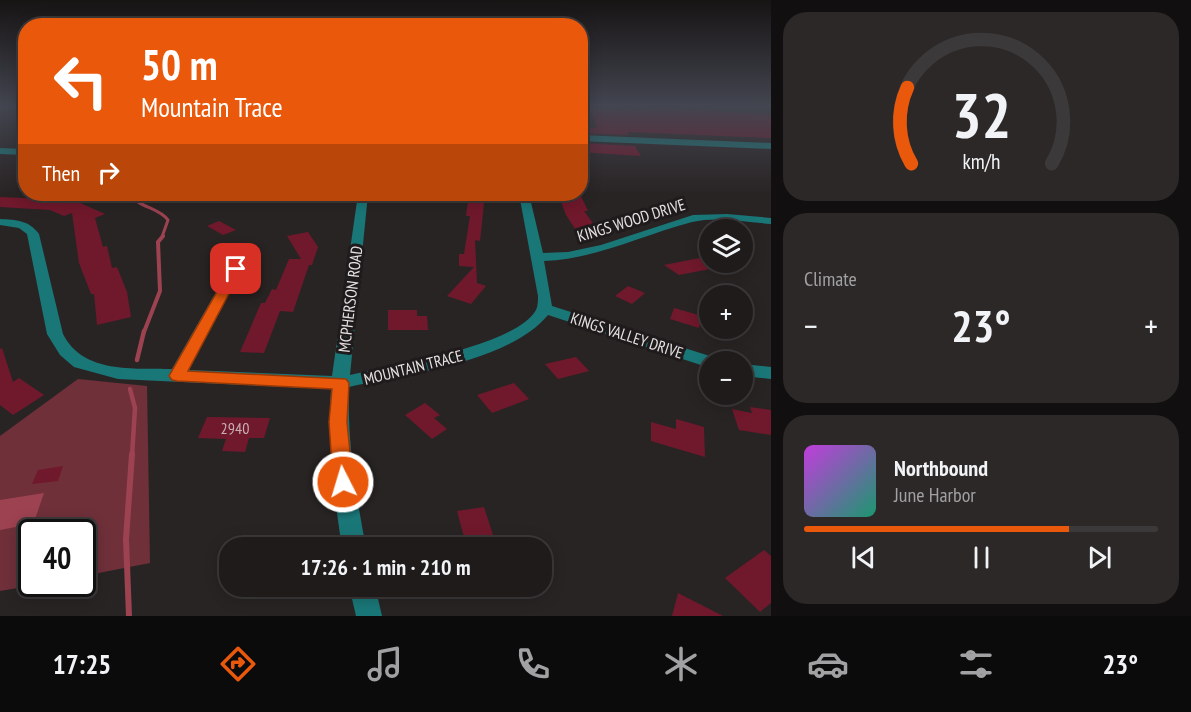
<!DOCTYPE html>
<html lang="en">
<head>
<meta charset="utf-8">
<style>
  body { margin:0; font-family:"PT Sans Narrow",sans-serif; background:#2c2828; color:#f1f3f6; height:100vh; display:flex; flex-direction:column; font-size:22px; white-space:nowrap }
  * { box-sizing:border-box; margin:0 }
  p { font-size:20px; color:#a1a1a3 }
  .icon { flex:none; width:33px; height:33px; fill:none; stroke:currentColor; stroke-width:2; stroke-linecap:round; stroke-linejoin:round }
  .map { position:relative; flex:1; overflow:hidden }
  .sheet { display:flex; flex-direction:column; gap:12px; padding:12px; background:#110f0f; width:420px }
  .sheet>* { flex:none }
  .banner { position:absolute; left:18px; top:18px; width:570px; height:183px; border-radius:24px; box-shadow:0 3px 15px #0003,0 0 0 2px #3c393a; background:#ea580c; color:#fff; overflow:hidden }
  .fabs { position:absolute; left:699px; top:219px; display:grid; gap:12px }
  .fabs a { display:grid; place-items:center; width:54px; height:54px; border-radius:50%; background:#1f1b1b; box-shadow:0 3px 15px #0003,0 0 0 2px #3c393a; font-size:30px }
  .speed { position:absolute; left:18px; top:519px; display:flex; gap:12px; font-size:30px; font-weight:700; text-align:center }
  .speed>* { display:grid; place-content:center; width:78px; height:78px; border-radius:50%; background:#1f1b1b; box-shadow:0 3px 15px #0003,0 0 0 2px #3c393a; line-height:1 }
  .speed .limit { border:3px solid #111; border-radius:9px; background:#fff; color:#111 }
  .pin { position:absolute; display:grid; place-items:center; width:51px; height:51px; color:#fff; margin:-26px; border-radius:12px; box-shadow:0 3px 9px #0006 }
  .me { position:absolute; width:66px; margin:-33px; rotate:355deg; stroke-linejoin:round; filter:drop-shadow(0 0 4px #0008) }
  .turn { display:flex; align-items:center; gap:21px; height:126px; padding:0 24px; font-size:27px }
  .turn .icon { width:78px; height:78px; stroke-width:2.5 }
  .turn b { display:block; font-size:42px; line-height:51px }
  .then { display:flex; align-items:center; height:57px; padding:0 24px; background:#0003; gap:12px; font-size:22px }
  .big { font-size:45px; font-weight:800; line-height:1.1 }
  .sheet .tile { flex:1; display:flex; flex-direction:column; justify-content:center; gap:9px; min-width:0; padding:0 21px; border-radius:24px; background:#2c2828 }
  .sheet .dial { align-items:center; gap:0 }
  .dial svg { height:156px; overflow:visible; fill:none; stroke:#3c393a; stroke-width:7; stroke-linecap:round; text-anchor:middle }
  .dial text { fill:#f1f3f6; stroke:none }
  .song { display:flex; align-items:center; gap:18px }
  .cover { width:72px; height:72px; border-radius:9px; background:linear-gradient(135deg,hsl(290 70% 55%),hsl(160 70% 35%)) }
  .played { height:6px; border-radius:3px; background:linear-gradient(90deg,#ea580c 75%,#3c393a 75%) }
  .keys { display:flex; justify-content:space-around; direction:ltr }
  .heat { display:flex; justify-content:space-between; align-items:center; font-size:33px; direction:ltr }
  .trip { position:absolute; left:219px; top:537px; width:333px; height:60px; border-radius:24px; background:#1f1b1b; box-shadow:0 3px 15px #0003,0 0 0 2px #3c393a; font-weight:800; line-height:60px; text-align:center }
  .dock { display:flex; height:96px; justify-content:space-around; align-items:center; background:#0c0b0b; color:#a1a1a3 }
  .dock .icon { width:42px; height:42px }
  .dock .active { color:#ea580c }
  .dock b { font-size:27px; color:#f1f3f6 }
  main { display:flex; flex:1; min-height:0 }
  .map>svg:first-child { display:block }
</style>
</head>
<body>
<main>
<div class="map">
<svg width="771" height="616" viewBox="0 0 771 616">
  <rect width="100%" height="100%" fill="#292424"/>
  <path fill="#6f303a" d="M78 379 147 386 150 563 83 576 82 532H32V584H41L0 591V436Z"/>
  <path fill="#9d4251" d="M44 493 32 528 20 530 21 526 0 530V500Z"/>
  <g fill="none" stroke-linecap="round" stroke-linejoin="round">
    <path stroke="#9d4251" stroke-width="3" d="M130 194C139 208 158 207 168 220L162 237"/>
    <path stroke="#9d4251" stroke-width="4" d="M144 332 160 291 158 242 163 236"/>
    <path stroke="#9d4251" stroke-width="4.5" d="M137 360 144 331
      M130 389 135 408 132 456"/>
    <path stroke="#9d4251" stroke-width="6" d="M129 616 126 539 132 454"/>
  </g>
  <path fill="#70182c" d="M590 108 629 110 666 108 771 115V138L627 132 629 135 580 133V127L597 128Z
    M580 143 635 146 641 156 580 152Z
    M469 194H485L480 241 475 240 477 283 486 286 471 304 447 296 474 267 459 266V254H464L470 216H466Z
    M558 194H580L588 211H584L595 226H588L591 232H577L566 215Z
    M0 197 69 200V198L105 214 95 218 103 247 107 246 112 268 117 267 127 292 131 317 97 325 94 294H91L79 263 72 213 64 216 50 210 0 207Z
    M219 221 236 230 223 235 207 226Z
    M308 232 318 247 312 265H309L293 312 280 311 264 353 240 352 261 303H265L272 289 276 290 289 259H301L287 236Z
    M710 256V269L679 275 664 265Z
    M628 286 645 293 632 304 615 296Z
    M674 308 702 316 699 328 670 319Z
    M388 310H417V316H427L428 330H388Z
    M2 348 13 382 19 378 44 395 13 415 0 405V349Z
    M576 357 589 371 558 379 545 364Z
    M514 383 529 399 492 413 477 395Z
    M425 403 440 415 434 418 447 429 432 439 405 415Z
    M750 407 771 410V435L739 430 732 409 752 413Z
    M207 417 270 418 264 438H249L245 452 222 451 226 439 198 438Z
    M676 419 704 427 705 457 651 441V422L676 429Z
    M63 466 58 481 32 484 38 470Z
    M484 507 494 538 510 536 515 548H467L457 511Z
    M764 550 771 556V603L760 612 725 578Z
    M678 593 723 616H672Z"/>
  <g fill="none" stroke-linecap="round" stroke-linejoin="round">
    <path fill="#1a7778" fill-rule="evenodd" d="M580 135 771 143V149L580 141Z
      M0 148 26 149V155L0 154Z
      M358 194H368L350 375C391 366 516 346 536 310 538 306 538 300 538 296L519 194H529L543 253 568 252 601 245 693 215 727 214 771 218V224C746 222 717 216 692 222 642 235 597 259 544 261L552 306 716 358 718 362H710V368L548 315C509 362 407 374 349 387 347 442 356 494 366 548H342C334 494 327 443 331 389L118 379 74 367 60 355 47 334 27 234 19 228 0 225V219C16 220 29 220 39 234L63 334C83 374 134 368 172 369L240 250 246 246 252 250 189 370 332 376Z
      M742 364 771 367V379L742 376Z
      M349 586H375L382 616H356Z"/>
  </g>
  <linearGradient id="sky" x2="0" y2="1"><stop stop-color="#171414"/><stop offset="0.55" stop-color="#434550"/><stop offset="1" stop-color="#434550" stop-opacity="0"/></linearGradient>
  <rect width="771" height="193" fill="url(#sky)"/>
  <path fill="#ea580c" stroke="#983908" stroke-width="1.5" d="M236 265 242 269 188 371 346 379 349 383 347 422 353 482 350 488 343 490 336 488 333 482 329 422 332 389 177 381 172 380 169 376 230 269Z"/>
  <g text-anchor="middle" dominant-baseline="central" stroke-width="6" stroke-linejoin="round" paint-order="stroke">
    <g font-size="16" fill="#e4e1e1" stroke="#1f1a1b">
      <text transform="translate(631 220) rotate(-17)">KINGS WOOD DRIVE</text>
      <text transform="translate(350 299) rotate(-83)">MCPHERSON ROAD</text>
      <text transform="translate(627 335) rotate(18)">KINGS VALLEY DRIVE</text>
      <text transform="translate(413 367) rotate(-14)">MOUNTAIN TRACE</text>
    </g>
    <g font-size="16" fill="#c7afb4">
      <text x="235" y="428">2940</text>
    </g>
  </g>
</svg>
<div class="fabs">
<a><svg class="icon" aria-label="layers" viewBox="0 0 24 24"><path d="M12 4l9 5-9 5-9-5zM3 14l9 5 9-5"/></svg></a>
<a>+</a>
<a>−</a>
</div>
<div class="speed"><div class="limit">40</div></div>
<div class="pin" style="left:236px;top:269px;background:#d93025"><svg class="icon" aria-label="arrive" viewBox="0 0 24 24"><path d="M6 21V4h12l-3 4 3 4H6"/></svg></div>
<svg class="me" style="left:343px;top:482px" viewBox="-20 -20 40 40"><circle r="17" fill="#ea580c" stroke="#fff" stroke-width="3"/><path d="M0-11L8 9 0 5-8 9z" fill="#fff"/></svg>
<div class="trip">17:26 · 1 min · 210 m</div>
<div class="banner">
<div class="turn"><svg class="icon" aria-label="left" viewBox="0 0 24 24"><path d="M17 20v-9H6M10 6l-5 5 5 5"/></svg><div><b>50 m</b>Mountain Trace</div></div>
<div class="then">Then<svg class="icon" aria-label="right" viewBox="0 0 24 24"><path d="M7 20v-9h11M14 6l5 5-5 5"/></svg></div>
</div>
</div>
<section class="sheet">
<div class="tile dial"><svg viewBox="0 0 100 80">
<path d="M14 69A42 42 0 1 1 86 69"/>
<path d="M14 69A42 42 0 0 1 12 30" stroke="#ea580c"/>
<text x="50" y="56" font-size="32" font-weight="700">32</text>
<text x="50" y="72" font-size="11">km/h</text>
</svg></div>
<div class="tile"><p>Climate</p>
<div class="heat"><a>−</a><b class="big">23°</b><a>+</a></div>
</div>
<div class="tile">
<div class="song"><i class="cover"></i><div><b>Northbound</b><p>June Harbor</p></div></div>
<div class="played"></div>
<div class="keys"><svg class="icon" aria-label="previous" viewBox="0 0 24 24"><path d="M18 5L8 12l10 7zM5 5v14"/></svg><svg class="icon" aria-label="pause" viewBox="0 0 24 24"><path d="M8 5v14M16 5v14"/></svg><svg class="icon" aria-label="next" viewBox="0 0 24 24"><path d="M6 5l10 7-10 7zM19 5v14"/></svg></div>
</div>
</section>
</main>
<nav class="dock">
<b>17:25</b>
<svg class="icon active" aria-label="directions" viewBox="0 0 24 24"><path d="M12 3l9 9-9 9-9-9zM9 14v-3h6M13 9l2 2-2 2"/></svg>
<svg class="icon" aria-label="music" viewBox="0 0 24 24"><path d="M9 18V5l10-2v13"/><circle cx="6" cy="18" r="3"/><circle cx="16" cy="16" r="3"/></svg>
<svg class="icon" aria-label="phone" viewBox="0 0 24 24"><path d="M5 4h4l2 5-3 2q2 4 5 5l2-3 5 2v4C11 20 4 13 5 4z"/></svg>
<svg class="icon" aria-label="climate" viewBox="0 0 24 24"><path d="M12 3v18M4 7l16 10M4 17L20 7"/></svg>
<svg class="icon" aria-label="car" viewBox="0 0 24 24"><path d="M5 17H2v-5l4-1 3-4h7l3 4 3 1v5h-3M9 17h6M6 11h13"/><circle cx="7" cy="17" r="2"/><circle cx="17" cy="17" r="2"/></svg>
<svg class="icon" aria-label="filters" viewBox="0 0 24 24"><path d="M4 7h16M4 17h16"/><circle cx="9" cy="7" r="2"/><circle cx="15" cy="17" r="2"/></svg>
<b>23°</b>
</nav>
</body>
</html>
